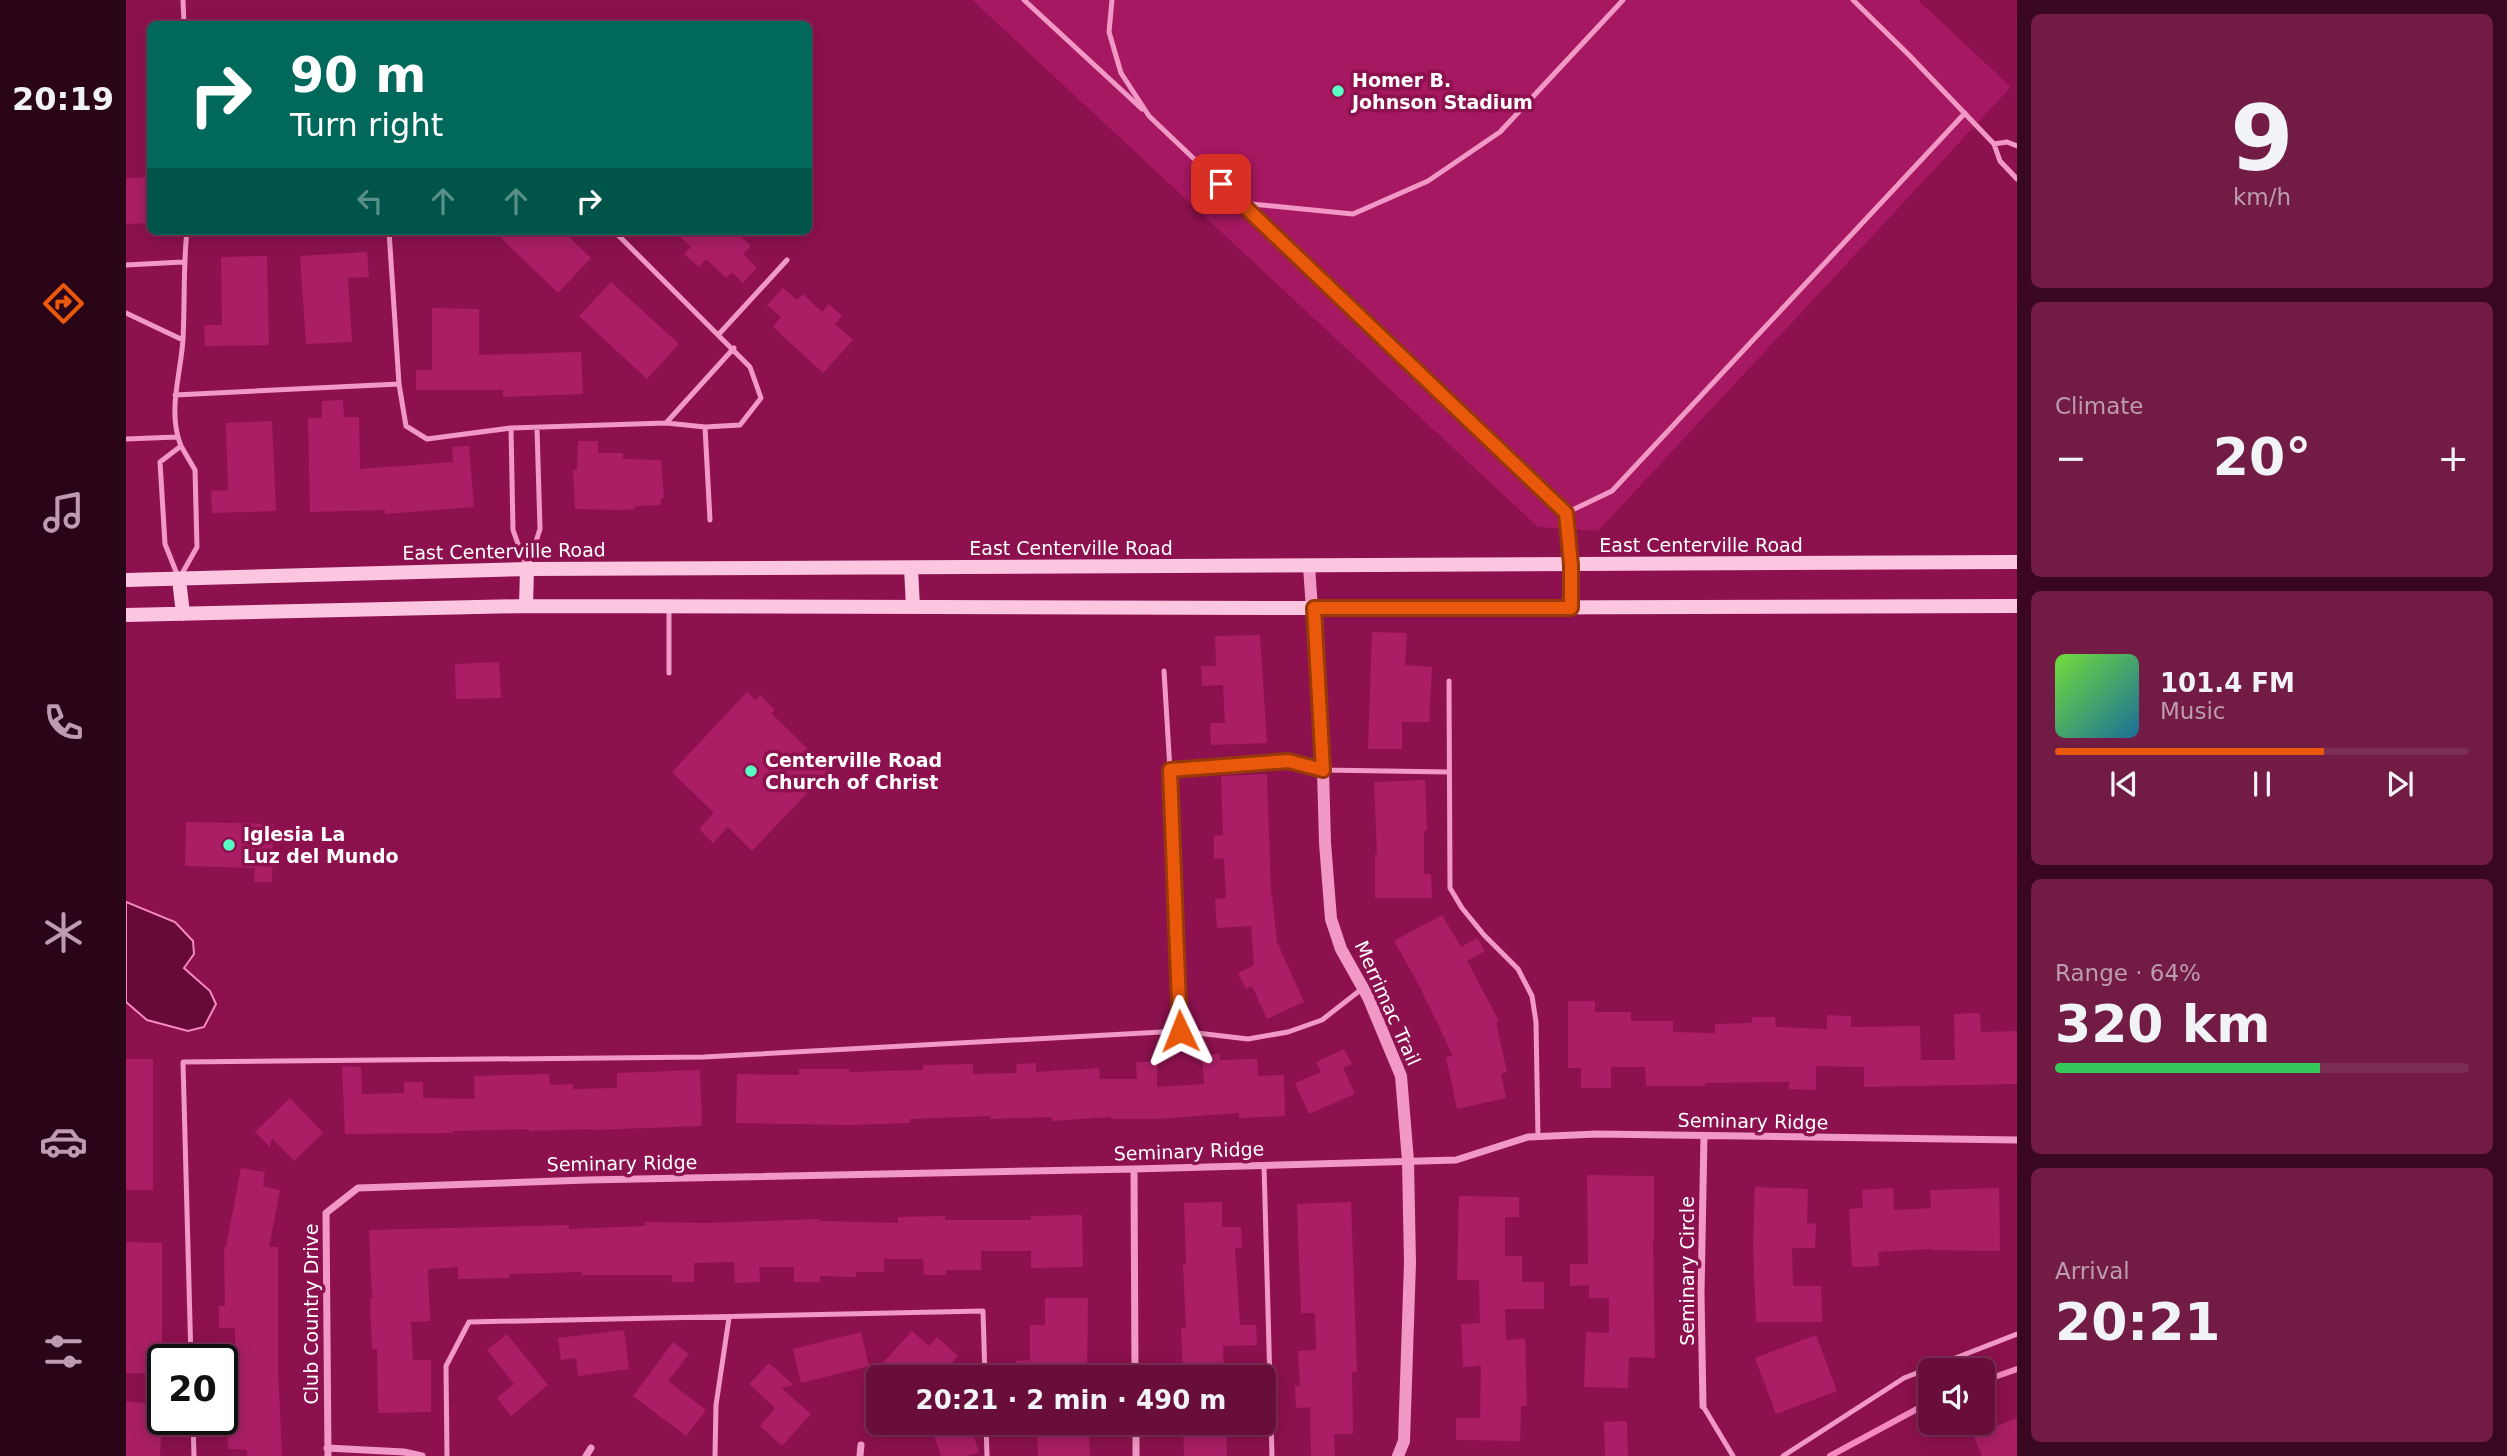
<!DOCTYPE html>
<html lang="en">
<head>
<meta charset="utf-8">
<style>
  body { margin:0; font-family:"DejaVu Sans",sans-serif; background:#711b45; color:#f1f3f6; height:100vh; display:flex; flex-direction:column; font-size:26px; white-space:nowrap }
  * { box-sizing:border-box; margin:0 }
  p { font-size:23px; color:#bd9caf }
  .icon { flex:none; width:38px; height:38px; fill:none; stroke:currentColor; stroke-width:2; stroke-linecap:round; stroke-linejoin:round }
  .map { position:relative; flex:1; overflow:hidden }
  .side { display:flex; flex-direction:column; gap:14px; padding:14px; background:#3a0720; width:490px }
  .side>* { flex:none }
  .banner { position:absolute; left:21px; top:21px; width:665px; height:214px; border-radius:10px; box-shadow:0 4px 18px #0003,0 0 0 2px #7c2d54; background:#00695c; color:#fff; overflow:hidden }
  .tools { position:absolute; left:1792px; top:1358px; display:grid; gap:14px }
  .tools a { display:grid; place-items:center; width:77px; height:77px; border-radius:10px; background:#690d3a; box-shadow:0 4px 18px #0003,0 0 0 2px #7c2d54; font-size:35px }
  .speed { position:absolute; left:21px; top:1344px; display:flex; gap:14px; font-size:35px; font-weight:700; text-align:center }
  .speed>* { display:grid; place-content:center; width:91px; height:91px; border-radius:50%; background:#690d3a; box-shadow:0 4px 18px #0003,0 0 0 2px #7c2d54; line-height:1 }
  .speed .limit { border:4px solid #111; border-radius:10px; background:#fff; color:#111 }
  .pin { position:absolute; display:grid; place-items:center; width:60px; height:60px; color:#fff; margin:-30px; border-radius:14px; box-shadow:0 4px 10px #0006 }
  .me { position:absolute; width:77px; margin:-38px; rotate:358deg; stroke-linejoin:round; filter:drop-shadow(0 0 5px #0008) }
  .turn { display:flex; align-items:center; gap:24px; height:147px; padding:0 28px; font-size:32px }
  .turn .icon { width:91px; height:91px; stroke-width:2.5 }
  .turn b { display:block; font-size:49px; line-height:60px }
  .lanes { display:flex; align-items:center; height:66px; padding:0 28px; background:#0003; justify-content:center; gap:35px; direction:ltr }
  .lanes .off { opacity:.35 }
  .big { font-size:52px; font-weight:600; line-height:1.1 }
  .side .widget { flex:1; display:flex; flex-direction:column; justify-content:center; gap:10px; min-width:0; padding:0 24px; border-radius:10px; background:#711b45 }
  .side .dial { align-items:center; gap:0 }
  .dial b { font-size:91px; line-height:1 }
  .song { display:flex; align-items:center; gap:21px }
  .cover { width:84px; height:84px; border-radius:10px; background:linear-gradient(135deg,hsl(100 70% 55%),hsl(200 70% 35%)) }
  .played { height:7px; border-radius:4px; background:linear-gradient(90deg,#ea580c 65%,#7c2d54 65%) }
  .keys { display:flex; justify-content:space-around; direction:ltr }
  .heat { display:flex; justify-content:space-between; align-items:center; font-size:38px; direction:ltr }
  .charge { height:10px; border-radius:5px; background:linear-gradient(90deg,#34c759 64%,#7c2d54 0) }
  .trip { position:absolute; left:740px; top:1365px; width:410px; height:70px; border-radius:10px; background:#690d3a; box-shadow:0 4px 18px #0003,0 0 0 2px #7c2d54; font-weight:600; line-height:70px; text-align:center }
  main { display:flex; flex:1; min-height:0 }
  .menu { display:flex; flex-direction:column; width:126px; justify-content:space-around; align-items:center; background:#2a0517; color:#bd9caf }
  .menu .icon { width:49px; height:49px }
  .menu .current { color:#ea580c }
  .menu b { font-size:32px; color:#f1f3f6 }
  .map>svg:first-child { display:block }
</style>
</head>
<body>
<main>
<nav class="menu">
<b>20:19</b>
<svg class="icon current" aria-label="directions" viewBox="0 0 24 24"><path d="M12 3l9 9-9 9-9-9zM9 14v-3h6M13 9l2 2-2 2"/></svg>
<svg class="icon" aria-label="music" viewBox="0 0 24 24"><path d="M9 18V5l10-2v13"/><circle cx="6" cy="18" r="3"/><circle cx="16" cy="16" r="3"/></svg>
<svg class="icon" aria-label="phone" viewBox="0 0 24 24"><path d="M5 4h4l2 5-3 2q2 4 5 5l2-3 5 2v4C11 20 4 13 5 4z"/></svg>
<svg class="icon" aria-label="climate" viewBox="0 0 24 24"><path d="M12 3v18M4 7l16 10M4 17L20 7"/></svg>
<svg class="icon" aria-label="car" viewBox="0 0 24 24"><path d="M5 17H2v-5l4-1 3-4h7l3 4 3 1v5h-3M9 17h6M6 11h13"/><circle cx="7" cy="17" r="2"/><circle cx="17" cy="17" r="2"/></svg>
<svg class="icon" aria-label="filters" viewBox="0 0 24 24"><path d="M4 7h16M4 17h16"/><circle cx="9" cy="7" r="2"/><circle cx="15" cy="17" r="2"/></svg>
</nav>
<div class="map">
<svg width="1891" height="1456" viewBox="0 0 1891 1456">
  <rect width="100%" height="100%" fill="#8c114e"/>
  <path fill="#a61861" d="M846 0H1792L1885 87 1472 531 1412 527Z"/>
  <path fill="#680a38" stroke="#f589c2" stroke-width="2" d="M0 902 49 922 67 941 68 954 58 968 84 991 90 1004 78 1027 62 1031 21 1020 0 1002Z"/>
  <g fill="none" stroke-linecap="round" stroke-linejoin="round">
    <path stroke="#f589c2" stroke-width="6" d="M1857 1381 1891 1369
      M1704 1456 1804 1402"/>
  </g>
  <path fill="#ab1e66" d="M24 177V223L0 224V178Z
    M382 231H437L465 258 432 293 375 238Z
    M548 231H609L625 246 617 254 631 268 617 283 606 272 600 278 580 259 573 267 558 254 565 247Z
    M241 252 243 277 222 278 226 342 180 344 174 256Z
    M141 256 143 345 79 346 78 325H96L95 257Z
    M485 282 553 344 521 379 453 316Z
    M657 288 671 300 677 294 696 312 703 304 716 316 709 324 727 340 697 373 647 327 655 317 641 305Z
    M306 308 353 309V355L455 352 457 394 377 397V390H290V370H306Z
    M217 400 218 417H233L234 469 327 462 326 447 343 446 348 507 259 514V510L184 512 182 418H196V401Z
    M146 421 150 511 86 513 85 491 102 490 100 423Z
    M452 441H472V453H497V459L535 460 538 498H535V505L509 506V509L498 510 449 509 447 470H451Z
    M1246 632 1281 633 1279 665 1306 667 1303 722H1276V749H1242Z
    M1134 635 1141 743 1085 745 1084 723H1099L1097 685 1076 686 1075 666H1090L1089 636Z
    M373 662 375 698 330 699 329 664Z
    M621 692 629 700 634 695 649 710 645 713 703 770 626 851 602 827 587 843 573 829 588 813 546 772Z
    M1141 774 1145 895H1146L1151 942 1178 1002 1141 1019 1126 986 1120 989 1112 973 1128 965 1125 926 1091 928 1089 899 1100 898 1098 858 1088 859V836L1097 835 1095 776Z
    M1299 780 1301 831H1298V874H1305L1306 898H1249V854H1251L1248 782Z
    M60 822 147 824 146 882H128L129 868 59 866Z
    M1316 915 1335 947 1351 938 1359 951 1341 961 1373 1021 1370 1022 1381 1072 1375 1074 1380 1098 1331 1109 1320 1057 1327 1056 1294 987 1268 941Z
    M1442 1001H1469V1012H1505V1021H1547V1032L1589 1033V1024L1626 1023V1017H1649L1650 1027 1701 1029V1015L1725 1016V1027L1794 1026 1795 1060H1829L1828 1014 1854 1013 1855 1032 1891 1031V1084L1738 1087V1067L1690 1066V1090L1663 1089V1082L1579 1083V1086H1520L1519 1067H1485V1088H1455V1068H1442Z
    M1218 1049 1226 1064 1217 1068 1229 1094 1183 1114 1169 1083 1195 1072 1190 1062Z
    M1094 1054V1060L1131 1059 1132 1076 1158 1075 1159 1116 1113 1118V1113L1032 1119H985V1117L926 1121V1117L864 1119V1116L784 1119V1123L723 1125 610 1123 611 1074 673 1075V1069H723V1072L797 1070V1065L847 1064V1074L891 1073 890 1064 910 1063V1072L973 1068 974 1079H1011L1010 1062H1031V1087L1078 1084 1076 1055Z
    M0 1059H27V1190H0Z
    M216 1066 235 1067 236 1094 278 1093V1082H297V1098L349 1099 348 1076 423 1074 424 1085 447 1084V1089L491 1088V1073L574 1070 576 1126 465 1130V1129L403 1131V1129L327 1131V1133L219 1134Z
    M164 1098 197 1133 168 1161 146 1138 144 1147 129 1132Z
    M115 1168 139 1172 137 1186 154 1190 143 1247H152V1369L156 1456H121V1450L102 1449 99 1371 109 1370V1328H93V1306H99L98 1247H100Z
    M1461 1175 1528 1176V1240H1527L1529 1358 1503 1357 1502 1388 1458 1387 1460 1332 1483 1333V1298H1463V1285L1444 1286V1264H1462Z
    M1629 1187 1682 1189 1681 1223 1690 1224 1689 1248H1666L1667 1286H1695L1696 1322H1630L1627 1246Z
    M1767 1188 1768 1210 1805 1208 1804 1190 1873 1188 1874 1251 1805 1250V1249L1752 1252 1753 1266 1726 1267 1723 1209 1737 1208 1736 1190Z
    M1333 1196 1393 1197V1217H1379V1256H1396V1282H1418V1309H1379L1380 1340 1399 1339 1401 1406H1395L1394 1441 1330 1440V1418H1354L1355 1366 1337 1367 1335 1324 1354 1323 1353 1280H1331Z
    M1096 1202V1227H1115L1116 1248H1109L1114 1325H1130L1131 1345 1097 1346 1098 1376 1057 1377 1055 1328H1060L1057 1264H1060L1058 1203Z
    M1225 1202 1231 1372H1226L1227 1434H1208L1209 1456H1185L1184 1407 1170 1408 1169 1386H1174L1172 1351 1190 1350 1189 1313H1175L1171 1204Z
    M956 1215 957 1267 905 1268V1251H855V1270H820V1275H798L797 1259H758V1272H730V1277L694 1276V1282H668V1267H633L634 1282 609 1283 608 1262 568 1263V1282H545L546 1275H456V1272L383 1274V1278L332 1279V1267L302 1269 304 1321 285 1322 287 1360H305V1412L252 1413 251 1349H246L244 1298H246L243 1230 443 1225V1229L519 1226V1222L580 1223 693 1219V1221L772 1223V1217L819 1216V1220H905V1216Z
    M0 1242 36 1243V1374L0 1373Z
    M919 1298H962L961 1377H891L890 1361 904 1360V1325H919Z
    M498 1330 503 1369 452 1376 450 1358 435 1360 432 1338Z
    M786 1331 803 1346 811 1337 832 1356 813 1377H764L753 1367Z
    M735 1332 743 1366 675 1383 667 1349Z
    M381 1334 422 1385 385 1416 371 1398 388 1384 361 1350Z
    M1690 1335 1711 1391 1650 1414 1629 1358Z
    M547 1342 563 1354 542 1381 580 1410 560 1436 507 1396Z
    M643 1363 668 1385 655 1388 685 1414 656 1446 634 1426 649 1408 623 1384Z
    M0 1401 37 1405 34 1456H0Z
    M1891 1418V1456H1856L1847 1435Z
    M1501 1421 1502 1456H1479L1478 1422Z
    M804 1423H843L853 1452 840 1456H815Z
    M911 1423H962L964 1456H912Z
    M1057 1423H1100L1101 1456H1058Z"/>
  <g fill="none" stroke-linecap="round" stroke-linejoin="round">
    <path stroke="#f298c6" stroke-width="5" d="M57 0 58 24
      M898 0 1016 109
      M986 0 983 32 995 73 1023 116 1440 513 1445 565V606
      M1727 0 1783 55 1868 144
      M1891 146 1881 142 1868 144 1874 161 1891 179
      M1115 203 1227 214 1302 181 1374 132 1497 0
      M263 231 273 384 280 426 301 439 385 428 540 423 579 427 614 425 635 398 624 367 488 231
      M0 265 57 262
      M0 313 57 340
      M593 334 661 260
      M49 395 273 384
      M540 423 608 348
      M579 427 584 520
      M385 428 387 530 400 566
      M0 439 51 437
      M55 446 69 470 71 547 53 579 39 544 34 462Z
      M55 446C41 411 55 374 57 339 59 303 57 267 61 231
      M1440 513 1486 491 1839 113
      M402 566 414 529 411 428
      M543 609V673
      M1038 671 1044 770 1054 1031 1122 1039 1162 1032 1196 1020 1237 988
      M1323 681 1324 888 1336 908 1358 935 1392 969 1406 996 1410 1022 1412 1137
      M1044 770 1162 761 1197 770 1323 772
      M1138 1165 1146 1456
      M65 1360 57 1062 578 1057 1054 1031
      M1577 1406 1607 1456
      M67 1419 68 1456
      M860 1423 861 1456
      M321 1456 320 1366 343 1322 857 1311 859 1377
      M589 1456 590 1405 603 1318
      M1657 1456 1778 1378 1891 1334"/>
    <path stroke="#f298c6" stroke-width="7" d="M1008 1169 1009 1377
      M1577 1406 1575 1294 1578 1136
      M1010 1423V1456
      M201 1448 278 1452 296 1456
      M202 1456 200 1213 232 1188 461 1180 1008 1169 1330 1160 1402 1137 1471 1134 1891 1140
      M460 1456 465 1448
      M734 1456 735 1445"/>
    <path stroke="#f298c6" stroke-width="12" d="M1183 566 1197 770 1199 843 1205 919 1215 949 1242 997 1275 1076 1282 1161 1284 1263 1278 1441 1272 1456"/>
    <path stroke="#fcc6e1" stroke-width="14" d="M785 568 787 607
      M53 579 57 614
      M0 580 401 569 1891 562
      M400 606 401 569
      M0 615 400 606 1188 608 1891 606"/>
  </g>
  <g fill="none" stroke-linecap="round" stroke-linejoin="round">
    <g stroke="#983908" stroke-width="18">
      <path id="route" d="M1054 1031 1044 770 1162 761 1197 770 1188 608H1445V565L1440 513 1095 184"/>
    </g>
    <use href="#route" stroke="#ea580c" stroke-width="12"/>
  </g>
  <g fill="#58ffc4" stroke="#8c114e" stroke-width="2.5">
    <circle cx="1212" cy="91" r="7"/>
    <circle cx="625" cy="771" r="7"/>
    <circle cx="103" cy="845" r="7"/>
  </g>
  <g text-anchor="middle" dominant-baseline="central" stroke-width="7" stroke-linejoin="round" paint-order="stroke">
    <g font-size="19" font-weight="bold" fill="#fff" stroke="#8c114e" text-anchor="start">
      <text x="1226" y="80">Homer B.<tspan x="1226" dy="22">Johnson Stadium</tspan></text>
      <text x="639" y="760">Centerville Road<tspan x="639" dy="22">Church of Christ</tspan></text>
      <text x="117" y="834">Iglesia La<tspan x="117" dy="22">Luz del Mundo</tspan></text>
    </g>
    <g font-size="19" fill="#fff" stroke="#8c114e">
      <text x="1575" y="545">East Centerville Road</text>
      <text x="945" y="548">East Centerville Road</text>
      <text transform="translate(378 551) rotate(-1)">East Centerville Road</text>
      <text transform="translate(1262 1003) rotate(66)">Merrimac Trail</text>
      <text transform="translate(1627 1121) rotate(1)">Seminary Ridge</text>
      <text transform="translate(1063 1151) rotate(-2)">Seminary Ridge</text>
      <text transform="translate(496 1163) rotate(-1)">Seminary Ridge</text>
      <text transform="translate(1561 1271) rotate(-90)">Seminary Circle</text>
      <text transform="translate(185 1314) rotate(-90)">Club Country Drive</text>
    </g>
  </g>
</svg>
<div class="tools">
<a><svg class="icon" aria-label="sound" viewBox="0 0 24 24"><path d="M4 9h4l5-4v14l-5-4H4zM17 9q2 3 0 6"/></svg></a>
</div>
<div class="speed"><div class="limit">20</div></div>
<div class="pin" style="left:1095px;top:184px;background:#d93025"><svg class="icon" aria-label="arrive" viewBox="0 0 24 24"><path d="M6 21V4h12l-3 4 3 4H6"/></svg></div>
<svg class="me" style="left:1054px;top:1031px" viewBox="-20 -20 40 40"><path d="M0-17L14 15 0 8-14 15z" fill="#ea580c" stroke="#fff" stroke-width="4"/></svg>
<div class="trip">20:21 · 2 min · 490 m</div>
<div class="banner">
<div class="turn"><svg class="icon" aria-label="right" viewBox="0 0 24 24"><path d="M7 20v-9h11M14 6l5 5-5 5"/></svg><div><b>90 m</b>Turn right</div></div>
<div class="lanes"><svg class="icon off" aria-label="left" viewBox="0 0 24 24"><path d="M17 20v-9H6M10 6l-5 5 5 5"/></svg><svg class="icon off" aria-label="ahead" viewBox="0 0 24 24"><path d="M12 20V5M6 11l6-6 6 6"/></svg><svg class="icon off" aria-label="ahead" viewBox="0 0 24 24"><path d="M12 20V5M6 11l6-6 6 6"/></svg><svg class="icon" aria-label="right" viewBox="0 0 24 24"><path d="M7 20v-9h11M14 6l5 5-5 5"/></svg></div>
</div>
</div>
<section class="side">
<div class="widget dial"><b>9</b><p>km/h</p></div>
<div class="widget"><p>Climate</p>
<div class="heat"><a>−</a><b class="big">20°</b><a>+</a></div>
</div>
<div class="widget">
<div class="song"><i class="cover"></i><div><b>101.4 FM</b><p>Music</p></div></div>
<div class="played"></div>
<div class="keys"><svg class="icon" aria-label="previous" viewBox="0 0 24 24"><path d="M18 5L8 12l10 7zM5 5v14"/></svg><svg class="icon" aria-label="pause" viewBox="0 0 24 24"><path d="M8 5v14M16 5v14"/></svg><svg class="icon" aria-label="next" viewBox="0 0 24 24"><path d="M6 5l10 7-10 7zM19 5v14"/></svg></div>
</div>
<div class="widget"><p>Range · 64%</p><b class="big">320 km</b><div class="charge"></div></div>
<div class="widget"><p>Arrival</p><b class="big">20:21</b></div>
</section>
</main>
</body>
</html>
